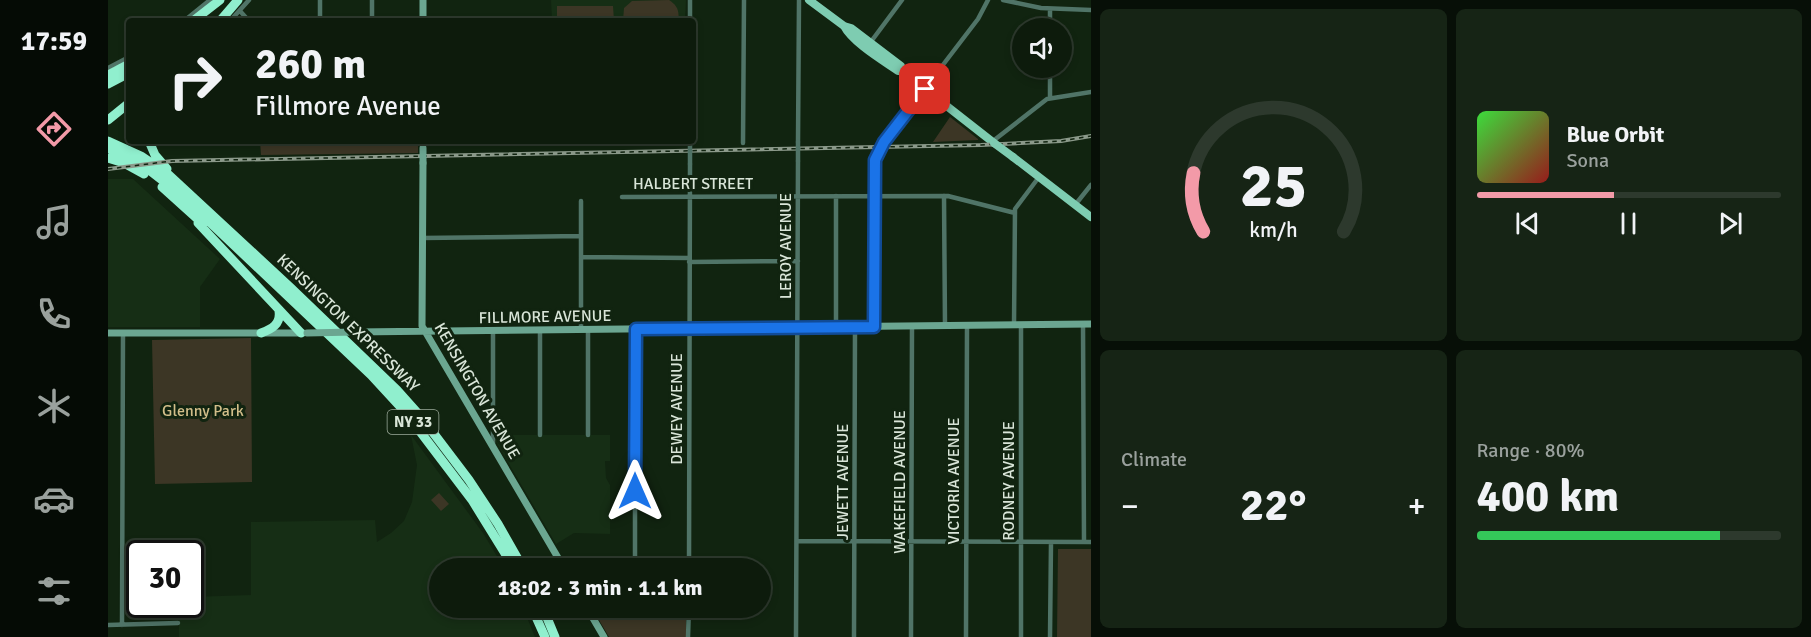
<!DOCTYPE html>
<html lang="en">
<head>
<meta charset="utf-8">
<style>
  body { margin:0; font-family:Signika,sans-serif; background:#162415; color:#f1f3f6; height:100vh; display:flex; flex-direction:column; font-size:22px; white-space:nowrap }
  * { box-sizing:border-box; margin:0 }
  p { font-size:20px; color:#9aa19d }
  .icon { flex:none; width:33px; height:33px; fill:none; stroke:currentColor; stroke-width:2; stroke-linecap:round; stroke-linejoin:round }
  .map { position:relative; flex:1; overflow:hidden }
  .details { display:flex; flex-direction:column; gap:9px; padding:9px; background:#070f07; width:720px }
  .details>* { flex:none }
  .top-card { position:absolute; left:18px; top:18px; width:570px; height:126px; border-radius:6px; box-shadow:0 3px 9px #0003,0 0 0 2px #2d392d; background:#0d1b0c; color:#f1f3f6; overflow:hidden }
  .fabs { position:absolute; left:904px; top:18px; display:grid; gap:12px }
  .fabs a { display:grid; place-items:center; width:60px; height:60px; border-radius:50%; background:#0d1b0c; box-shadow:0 3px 9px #0003,0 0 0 2px #2d392d; font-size:30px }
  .speed { position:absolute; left:18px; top:540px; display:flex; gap:12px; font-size:30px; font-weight:700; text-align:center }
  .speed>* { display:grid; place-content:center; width:78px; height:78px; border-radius:50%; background:#0d1b0c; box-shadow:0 3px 9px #0003,0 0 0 2px #2d392d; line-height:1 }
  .speed .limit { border:3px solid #111; border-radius:9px; background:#fff; color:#111 }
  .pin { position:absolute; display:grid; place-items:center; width:51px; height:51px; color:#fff; margin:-26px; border-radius:12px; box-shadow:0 3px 9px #0006 }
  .me { position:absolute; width:66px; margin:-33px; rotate:0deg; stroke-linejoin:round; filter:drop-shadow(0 0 4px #0008) }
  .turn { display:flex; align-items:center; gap:21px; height:126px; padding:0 30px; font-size:27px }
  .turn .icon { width:78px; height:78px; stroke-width:2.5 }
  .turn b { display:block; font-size:42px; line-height:51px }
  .big { font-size:45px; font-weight:700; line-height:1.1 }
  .details .card { flex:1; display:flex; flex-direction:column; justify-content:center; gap:9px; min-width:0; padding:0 21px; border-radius:9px; background:#162415 }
  .details .dial { align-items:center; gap:0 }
  .dial svg { height:156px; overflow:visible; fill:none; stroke:#2d392d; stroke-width:7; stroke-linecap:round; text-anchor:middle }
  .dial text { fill:#f1f3f6; stroke:none }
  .song { display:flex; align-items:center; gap:18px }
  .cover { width:72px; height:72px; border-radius:9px; background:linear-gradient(135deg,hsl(120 70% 55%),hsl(0 70% 35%)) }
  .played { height:6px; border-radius:3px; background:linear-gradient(90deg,#f39aa8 45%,#2d392d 45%) }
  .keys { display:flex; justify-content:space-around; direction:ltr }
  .heat { display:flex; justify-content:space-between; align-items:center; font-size:33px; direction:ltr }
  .charge { height:9px; border-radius:4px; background:linear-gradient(90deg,#34c759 80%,#2d392d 0) }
  .details .tiles { flex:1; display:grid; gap:9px; grid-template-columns:repeat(2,1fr) }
  .trip { position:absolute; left:321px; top:558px; width:342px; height:60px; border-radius:30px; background:#0d1b0c; box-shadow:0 3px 9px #0003,0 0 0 2px #2d392d; font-weight:700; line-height:60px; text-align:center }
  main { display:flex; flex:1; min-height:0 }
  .tab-bar { display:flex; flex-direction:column; width:108px; justify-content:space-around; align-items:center; background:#050b05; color:#9aa19d }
  .tab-bar .icon { width:42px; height:42px }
  .tab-bar .on { color:#f39aa8 }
  .tab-bar b { font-size:27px; color:#f1f3f6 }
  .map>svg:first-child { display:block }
</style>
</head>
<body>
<main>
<nav class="tab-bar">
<b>17:59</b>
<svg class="icon on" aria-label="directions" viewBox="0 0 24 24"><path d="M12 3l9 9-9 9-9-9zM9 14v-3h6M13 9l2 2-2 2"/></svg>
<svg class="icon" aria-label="music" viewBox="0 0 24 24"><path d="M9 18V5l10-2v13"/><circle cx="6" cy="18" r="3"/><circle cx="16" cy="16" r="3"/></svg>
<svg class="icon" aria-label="phone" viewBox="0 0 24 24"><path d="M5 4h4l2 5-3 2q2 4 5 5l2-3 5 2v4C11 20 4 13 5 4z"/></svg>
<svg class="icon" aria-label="climate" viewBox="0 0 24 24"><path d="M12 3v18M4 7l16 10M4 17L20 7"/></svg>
<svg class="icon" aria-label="car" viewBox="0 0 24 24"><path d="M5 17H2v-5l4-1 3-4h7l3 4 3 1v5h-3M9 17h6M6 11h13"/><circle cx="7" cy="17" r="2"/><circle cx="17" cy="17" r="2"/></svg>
<svg class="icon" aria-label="filters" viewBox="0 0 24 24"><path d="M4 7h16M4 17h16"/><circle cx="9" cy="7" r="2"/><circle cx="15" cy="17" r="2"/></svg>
</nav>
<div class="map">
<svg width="983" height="637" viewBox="0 0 983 637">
  <rect width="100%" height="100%" fill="#112410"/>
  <path fill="#162e15" d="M443 0H578L577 21H444Z
    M0 179H25L112 259 92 287V327H0Z
    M303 435 375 533 396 568H332V608H415L427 637H71V605L82 604 83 597 143 595V522L267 520 269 542 283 533 296 521 304 502 309 465Z
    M387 435H502V461H497L498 478 502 485V534L466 533 448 544 387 440Z"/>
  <path fill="#3c3625" d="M561 0C569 5 572 11 570 21H515L516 8 524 1Z
    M449 6H505L506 21H449Z
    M842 117 870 139V140L825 142Z
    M152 141H310V153L153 155Z
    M143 338 144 482 47 484 44 340Z
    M331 493 341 504 333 511 323 500Z
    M950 549H983V637H949Z
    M484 608H578V637H501Z"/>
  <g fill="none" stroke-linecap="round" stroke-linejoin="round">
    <path stroke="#507467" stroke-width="4.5" d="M212 0V21
      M895 0 933 8 983 10
      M942 9V28
      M132 11 141 21
      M76 21 102 0
      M122 21 141 0
      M264 21V0
      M582 21V0
      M762 43 794 0
      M0 68 21 57
      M942 68V97
      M885 141 939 99 983 92
      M690 142 691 0
      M776 142 870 19 880 0
      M635 143 636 0
      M836 196 837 326
      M514 197 840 196 907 213
      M967 205 983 185
      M314 238 473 236
      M473 257 581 258
      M581 262 690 261
      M975 324 976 542
      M906 325 907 209 931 177
      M766 326 767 160
      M728 327V196
      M473 330V201
      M480 330V435
      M385 331V445
      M432 435V330
      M689 541 983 542
      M465 568 482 559H527
      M527 568V329
      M581 568 582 164
      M0 625 70 623
      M14 625 15 333
      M580 637 581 608
      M688 637 690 161
      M746 637 747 327
      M803 637 804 326
      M858 637 859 325
      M913 637V325
      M942 637 943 542"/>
    <path stroke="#6ba691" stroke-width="7" d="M315 21V0
      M315 163 314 326 456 568
      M247 332 983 324
      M0 333H195
      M479 608 496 637"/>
    <path stroke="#7eccb1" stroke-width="8" d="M701 0 736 26 743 28 793 66 794 71
      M736 26C744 42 774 60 790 71H794L886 143
      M905 157 983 217"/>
    <path stroke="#90efce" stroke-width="9" d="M85 21 112 0
      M112 21 130 0
      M0 75 21 64
      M0 84 21 73
      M0 120 21 103
      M0 141 33 156 61 175 183 288 289 390 314 418 361 480 390 524 415 568
      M41 141 47 155 59 169
      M0 148 41 170 72 194 263 375 298 413 364 500 406 568
      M0 158 16 163 36 174
      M54 187 95 224
      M90 223 193 333
      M153 333C164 329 173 324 171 311
      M424 608 437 637
      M435 608 447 637"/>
    <g stroke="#8b998a" stroke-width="4">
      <path id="rail" d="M0 169 64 161 873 145 953 141 983 136"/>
    </g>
    <use href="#rail" stroke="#112410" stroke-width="1.5" stroke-dasharray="4.5" stroke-linecap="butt"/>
    <path stroke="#507467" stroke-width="4.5" d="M690 142V161
      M767 160 776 142
      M582 164V144"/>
    <path stroke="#6ba691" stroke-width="7" d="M315 163V148
      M199 333 247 332"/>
    <path stroke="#7eccb1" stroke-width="8" d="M886 143 905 157"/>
  </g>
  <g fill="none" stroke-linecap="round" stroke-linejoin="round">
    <g stroke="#114b97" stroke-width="15">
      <path id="route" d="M527 491 528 329 766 327 767 160 776 142 817 89"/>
    </g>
    <use href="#route" stroke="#1a73e8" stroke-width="10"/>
  </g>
  <g text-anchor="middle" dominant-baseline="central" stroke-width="6" stroke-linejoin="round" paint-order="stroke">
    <rect fill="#112410" stroke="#9dab9c" stroke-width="1.5" x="279.5" y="410" width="51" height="24" rx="4.5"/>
    <g font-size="15" font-weight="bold" fill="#d9e5d8">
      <text x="305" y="422">NY 33</text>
    </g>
    <g font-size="16" fill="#d9e5d8" stroke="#112410">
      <text x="585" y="184">HALBERT STREET</text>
      <text transform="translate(678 246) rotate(-90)">LEROY AVENUE</text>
      <text transform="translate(437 317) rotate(-1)">FILLMORE AVENUE</text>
      <text transform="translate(240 323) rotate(44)">KENSINGTON EXPRESSWAY</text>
      <text transform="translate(369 391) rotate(60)">KENSINGTON AVENUE</text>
      <text transform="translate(569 409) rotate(-90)">DEWEY AVENUE</text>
      <text transform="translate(846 481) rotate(-90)">VICTORIA AVENUE</text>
      <text transform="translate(901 481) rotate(-90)">RODNEY AVENUE</text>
      <text transform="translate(735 482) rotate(-90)">JEWETT AVENUE</text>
      <text transform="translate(792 482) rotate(-90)">WAKEFIELD AVENUE</text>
    </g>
    <g font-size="16" fill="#d2be8a" stroke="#112410">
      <text x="95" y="411">Glenny Park</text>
    </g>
  </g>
</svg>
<div class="fabs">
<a><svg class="icon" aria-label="sound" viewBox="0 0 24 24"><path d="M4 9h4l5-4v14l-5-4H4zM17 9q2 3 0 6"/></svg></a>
</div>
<div class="speed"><div class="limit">30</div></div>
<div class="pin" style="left:817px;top:89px;background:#d93025"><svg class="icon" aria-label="arrive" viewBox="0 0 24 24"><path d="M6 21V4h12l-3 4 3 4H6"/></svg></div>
<svg class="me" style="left:527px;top:491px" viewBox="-20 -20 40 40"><path d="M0-17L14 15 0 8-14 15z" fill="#1a73e8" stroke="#fff" stroke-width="4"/></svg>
<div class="trip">18:02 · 3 min · 1.1 km</div>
<div class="top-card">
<div class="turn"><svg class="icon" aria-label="right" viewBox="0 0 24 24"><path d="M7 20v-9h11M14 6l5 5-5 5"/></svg><div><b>260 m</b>Fillmore Avenue</div></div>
</div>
</div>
<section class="details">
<div class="tiles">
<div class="card dial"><svg viewBox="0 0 100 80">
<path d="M14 69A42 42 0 1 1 86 69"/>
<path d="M14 69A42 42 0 0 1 9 39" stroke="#f39aa8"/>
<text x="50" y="56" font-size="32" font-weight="700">25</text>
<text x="50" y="72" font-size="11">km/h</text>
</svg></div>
<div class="card">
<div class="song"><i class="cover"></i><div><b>Blue Orbit</b><p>Sona</p></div></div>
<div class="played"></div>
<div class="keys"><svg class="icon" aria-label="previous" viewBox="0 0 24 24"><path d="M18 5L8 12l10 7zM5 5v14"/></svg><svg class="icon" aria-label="pause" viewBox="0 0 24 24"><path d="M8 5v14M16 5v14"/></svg><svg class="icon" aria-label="next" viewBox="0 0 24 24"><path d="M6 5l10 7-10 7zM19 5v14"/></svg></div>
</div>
<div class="card"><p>Climate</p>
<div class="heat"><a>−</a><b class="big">22°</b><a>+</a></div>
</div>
<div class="card"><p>Range · 80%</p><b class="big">400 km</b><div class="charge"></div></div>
</div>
</section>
</main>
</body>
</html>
